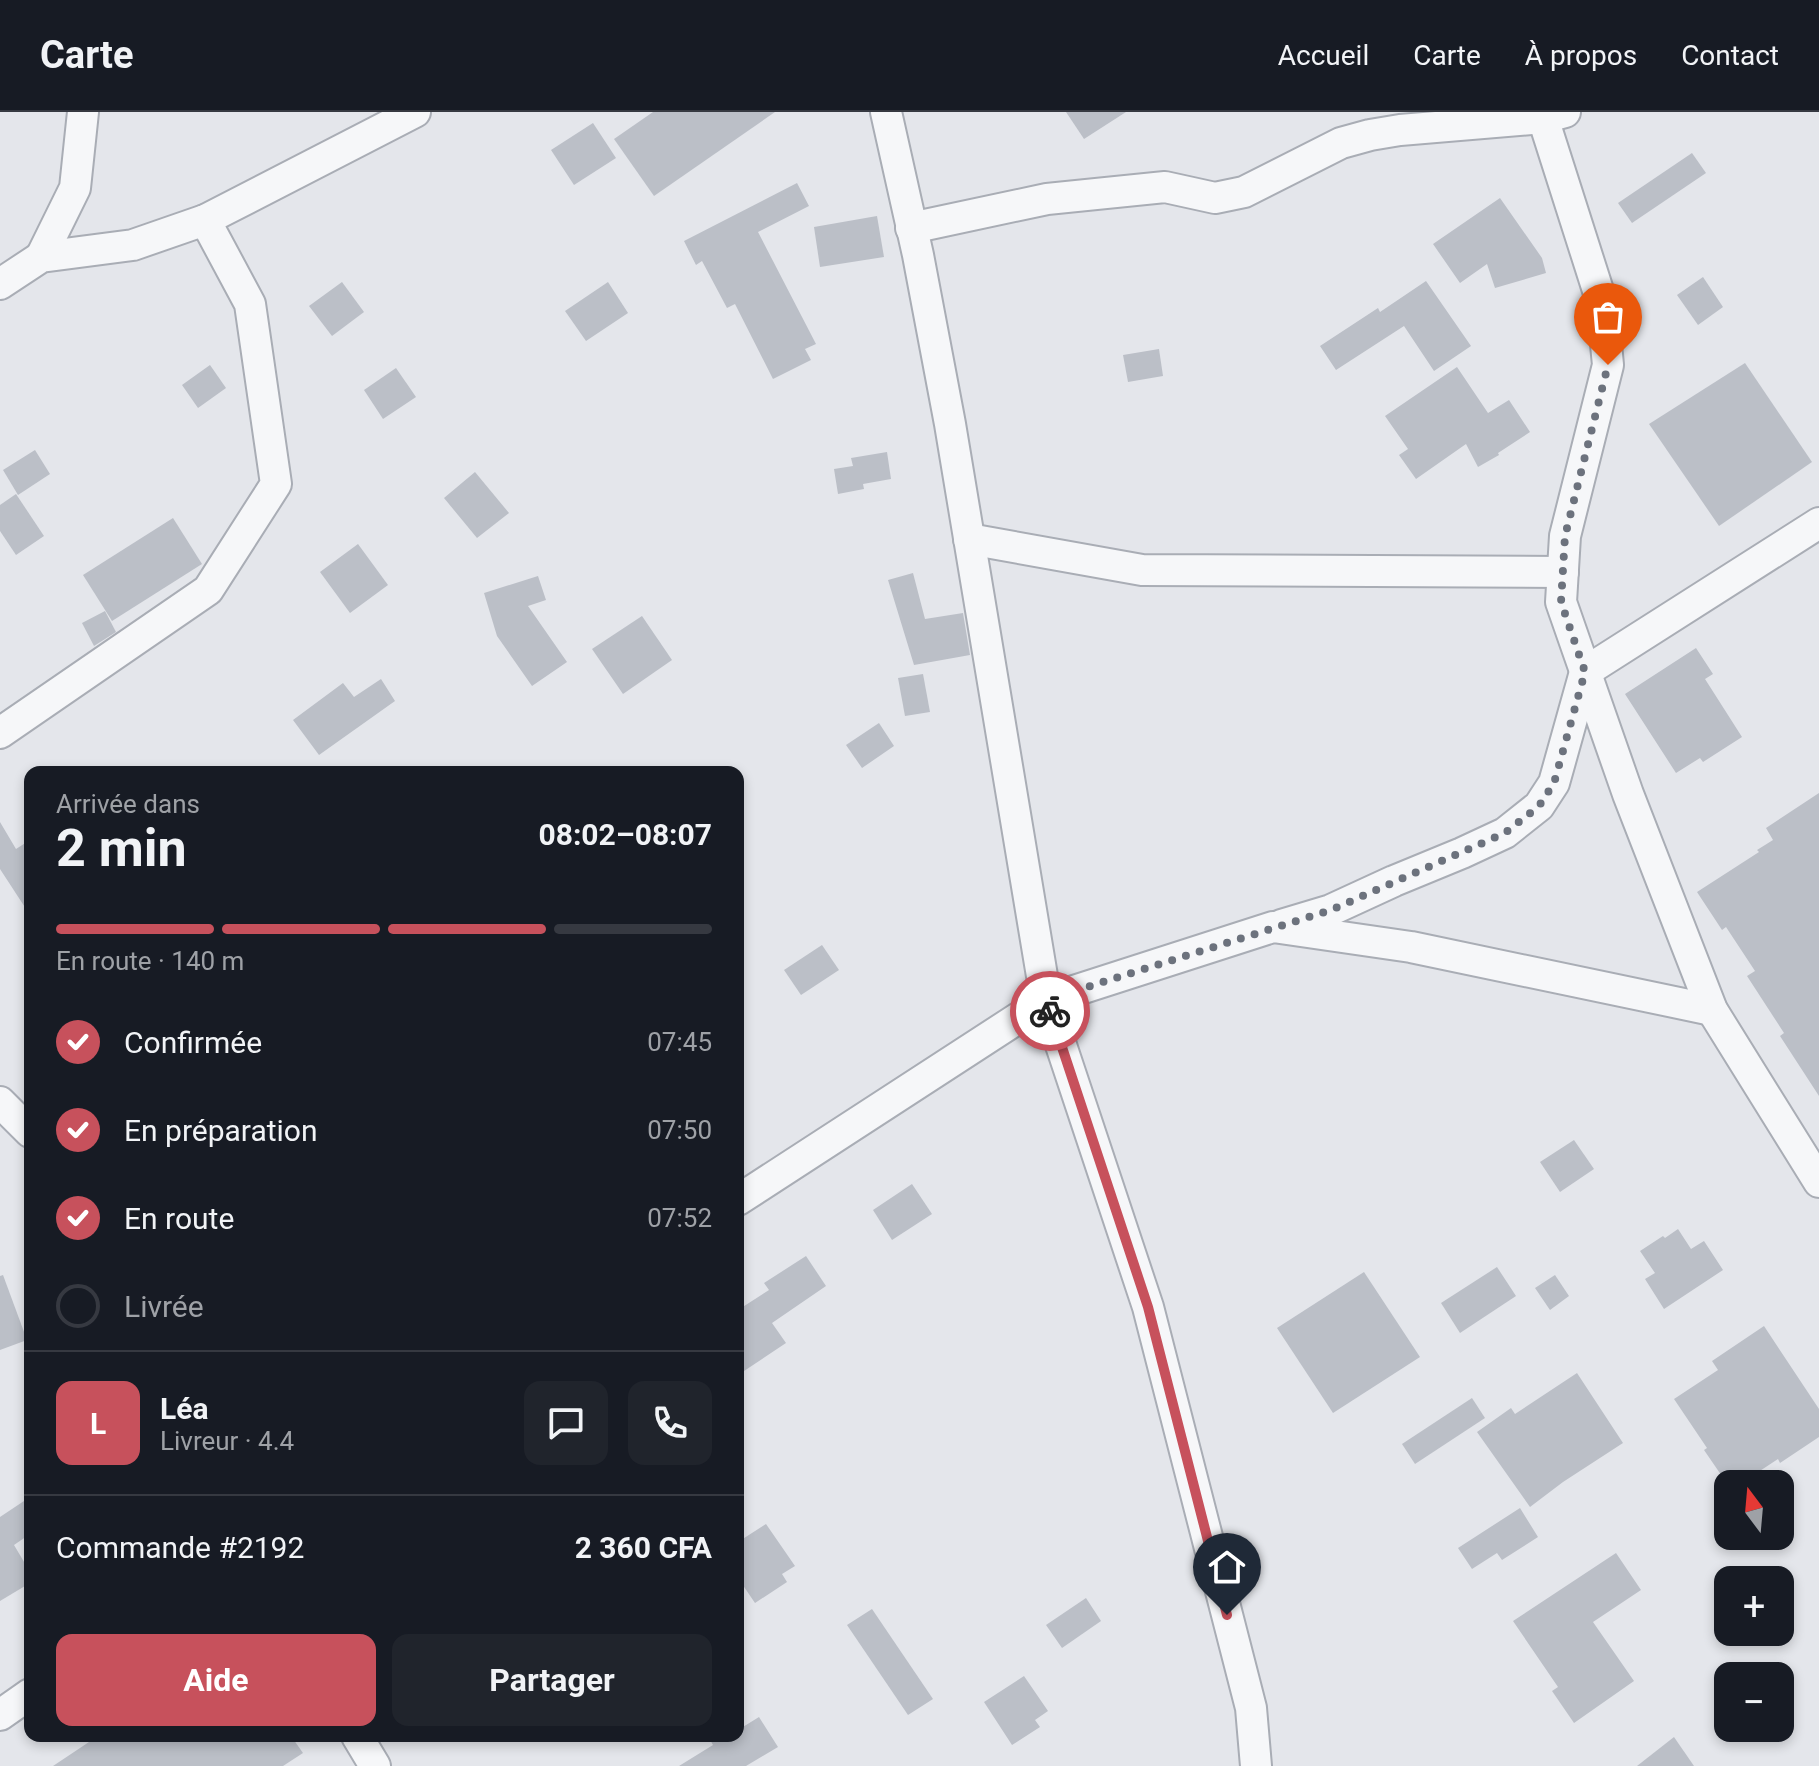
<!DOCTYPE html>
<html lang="fr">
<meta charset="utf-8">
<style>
:root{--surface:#171b24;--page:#20242c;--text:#f1f3f6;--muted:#9ea1a6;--line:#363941;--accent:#c7515c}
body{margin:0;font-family:Roboto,sans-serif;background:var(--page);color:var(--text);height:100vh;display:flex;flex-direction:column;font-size:30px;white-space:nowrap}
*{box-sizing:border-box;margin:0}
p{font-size:26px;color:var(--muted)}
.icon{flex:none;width:44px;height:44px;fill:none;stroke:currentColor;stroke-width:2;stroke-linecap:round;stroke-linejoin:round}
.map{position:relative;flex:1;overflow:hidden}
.side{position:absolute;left:24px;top:654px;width:720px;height:976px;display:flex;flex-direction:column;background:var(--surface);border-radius:16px;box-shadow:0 4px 12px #0003}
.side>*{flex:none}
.needle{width:52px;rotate:344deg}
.buttons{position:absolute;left:1714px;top:1358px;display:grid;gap:16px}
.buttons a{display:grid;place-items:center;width:80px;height:80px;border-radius:16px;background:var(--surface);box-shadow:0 4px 12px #0003;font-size:40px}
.pin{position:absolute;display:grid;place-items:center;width:68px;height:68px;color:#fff;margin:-82px -34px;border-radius:50% 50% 50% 0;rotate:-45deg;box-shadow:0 0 8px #0007}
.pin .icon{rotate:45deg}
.courier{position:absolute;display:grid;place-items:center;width:80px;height:80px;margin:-40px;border:6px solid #c7515c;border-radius:50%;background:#fff;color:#222;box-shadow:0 2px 10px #0007}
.headline em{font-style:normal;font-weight:700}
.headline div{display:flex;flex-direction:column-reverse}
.headline{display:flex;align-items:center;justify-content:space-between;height:136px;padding:0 32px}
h1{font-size:52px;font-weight:700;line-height:60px}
.bar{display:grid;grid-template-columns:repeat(4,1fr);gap:12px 8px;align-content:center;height:96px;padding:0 32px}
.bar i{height:10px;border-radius:6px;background:var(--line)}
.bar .current{background:var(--accent)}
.bar p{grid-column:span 4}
.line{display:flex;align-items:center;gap:20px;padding:0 32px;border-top:2px solid var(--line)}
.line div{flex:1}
.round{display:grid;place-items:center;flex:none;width:84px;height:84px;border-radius:16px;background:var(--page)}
ol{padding:0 32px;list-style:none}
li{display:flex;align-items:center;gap:24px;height:88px}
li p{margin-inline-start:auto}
li .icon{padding:8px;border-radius:50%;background:var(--accent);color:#fff;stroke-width:4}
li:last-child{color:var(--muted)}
li i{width:44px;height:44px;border:4px solid var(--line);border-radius:50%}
.cta{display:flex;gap:16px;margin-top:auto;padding:16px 32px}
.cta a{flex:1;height:92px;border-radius:16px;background:var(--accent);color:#fff;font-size:32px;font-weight:700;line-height:92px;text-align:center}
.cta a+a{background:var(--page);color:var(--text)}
header{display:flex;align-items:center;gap:48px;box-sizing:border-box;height:112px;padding:0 40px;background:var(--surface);border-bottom:2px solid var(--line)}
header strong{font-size:38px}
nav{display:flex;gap:44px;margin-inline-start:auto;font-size:28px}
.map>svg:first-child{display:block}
.building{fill:#bbbfc7}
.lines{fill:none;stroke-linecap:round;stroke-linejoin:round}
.minor-casing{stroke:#a9adb5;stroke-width:34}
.minor{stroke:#f6f7f9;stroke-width:30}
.done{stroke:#6c727d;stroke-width:8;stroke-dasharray:0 14.4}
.route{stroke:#c7515c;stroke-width:10}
</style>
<header>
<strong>Carte</strong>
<nav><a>Accueil</a><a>Carte</a><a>À propos</a><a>Contact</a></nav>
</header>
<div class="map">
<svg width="1819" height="1654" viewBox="0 0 1819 1654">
<rect width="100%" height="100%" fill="#e4e6eb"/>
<g class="building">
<polygon points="653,0 775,0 654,84 614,27"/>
<polygon points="1066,0 1126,0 1084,27"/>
<polygon points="593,11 616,46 574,73 551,38"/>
<polygon points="1692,41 1706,61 1632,111 1618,91"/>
<polygon points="797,71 809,94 758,120 816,232 805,237 811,248 773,267 735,192 727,196 702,149 696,153 684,129"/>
<polygon points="1500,86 1542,146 1546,161 1495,176 1487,152 1460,171 1433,132"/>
<polygon points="877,104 884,145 820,155 814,115"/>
<polygon points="1703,165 1723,195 1698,213 1677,183"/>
<polygon points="1426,169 1471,234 1434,259 1404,214 1336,258 1320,234 1378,196 1380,200"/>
<polygon points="342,170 364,200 332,224 309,194"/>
<polygon points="608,170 628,201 586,229 565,199"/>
<polygon points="1159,237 1163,264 1128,270 1123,243"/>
<polygon points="1745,251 1812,350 1719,414 1649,312"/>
<polygon points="210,253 226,276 198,296 182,273"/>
<polygon points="1457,255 1488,301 1509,288 1530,320 1498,341 1499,343 1478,355 1466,332 1416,367 1399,343 1408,337 1385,304"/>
<polygon points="396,256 416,285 383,307 364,278"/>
<polygon points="35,338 50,362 18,383 3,358"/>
<polygon points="887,340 891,367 863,372 864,377 838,382 834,357 853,354 851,346"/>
<polygon points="475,360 509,401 477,426 444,386"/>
<polygon points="16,382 44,424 16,443 0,419 0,393"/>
<polygon points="173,406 202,452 112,509 83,463"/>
<polygon points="358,432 388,473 350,501 320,460"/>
<polygon points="913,461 925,507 963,501 970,543 914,553 888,468"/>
<polygon points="538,464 546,488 528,494 567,550 532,574 497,524 484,481"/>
<polygon points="105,499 116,520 94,534 82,511"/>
<polygon points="642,504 672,548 623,582 592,537"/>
<polygon points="1696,536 1713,562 1705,567 1742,625 1703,650 1700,646 1676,661 1625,582"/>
<polygon points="923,562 930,600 905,604 898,566"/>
<polygon points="381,567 395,589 319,643 293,608 343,571 354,585"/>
<polygon points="879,611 894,634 862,656 846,633"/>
<polygon points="1819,681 1819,984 1780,924 1784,921 1747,864 1755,859 1726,815 1722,818 1697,780 1759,740 1757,738 1773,728 1766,716"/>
<polygon points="0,710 16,737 30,728 30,803 0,757"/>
<polygon points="822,833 839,858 801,883 784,858"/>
<polygon points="1574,1028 1594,1057 1560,1080 1540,1050"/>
<polygon points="912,1072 932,1102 892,1128 873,1098"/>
<polygon points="1678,1117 1691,1137 1704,1129 1723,1158 1664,1197 1645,1167 1655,1161 1640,1139 1663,1124 1665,1126"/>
<polygon points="806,1144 826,1174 772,1211 786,1231 738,1263 738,1198 769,1178 764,1171"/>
<polygon points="1497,1155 1516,1184 1460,1221 1441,1191"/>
<polygon points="1364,1160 1420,1245 1333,1301 1277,1216"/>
<polygon points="3,1163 27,1228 0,1238 0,1164"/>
<polygon points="1555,1163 1569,1184 1550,1198 1535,1176"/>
<polygon points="1764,1214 1819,1297 1819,1325 1780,1351 1778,1347 1740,1372 1728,1373 1704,1338 1707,1336 1674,1287 1718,1258 1712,1249"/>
<polygon points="1577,1261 1623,1331 1563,1370 1530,1395 1477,1320 1511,1296 1515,1302"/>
<polygon points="1472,1286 1485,1306 1415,1352 1402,1332"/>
<polygon points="30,1385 30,1422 14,1433 30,1460 30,1471 0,1489 0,1405"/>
<polygon points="1520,1396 1538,1425 1502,1448 1497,1441 1472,1457 1458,1436"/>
<polygon points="766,1412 795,1454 782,1462 787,1470 755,1491 738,1466 738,1430"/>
<polygon points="1616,1441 1641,1478 1593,1510 1634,1569 1574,1611 1552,1579 1558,1575 1513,1509"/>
<polygon points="1086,1486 1101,1509 1062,1536 1046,1513"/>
<polygon points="872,1497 933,1587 908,1603 847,1513"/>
<polygon points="1024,1564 1048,1599 1035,1608 1040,1615 1012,1633 984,1590"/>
<polygon points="759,1605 778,1635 746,1654 679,1654 713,1633 708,1624 738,1624 738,1618"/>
<polygon points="98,1624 291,1624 303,1641 283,1654 53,1654"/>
<polygon points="1674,1625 1694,1654 1637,1654"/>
</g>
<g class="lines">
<defs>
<g id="minor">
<polyline points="886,0 918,143 950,312 1046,888 1148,1195 1251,1596 1256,1654"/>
<polyline points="1543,6 1602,191 1608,253 1565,424 1561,490 1628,682 1712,898 1819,1070"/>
<polyline points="911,116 1047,87 1165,75 1215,86 1244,80 1341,31 1370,23 1400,18 1543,6 1565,0"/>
<polyline points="41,145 75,76 83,0"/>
<polyline points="0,172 41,145 133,133 205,108 415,0"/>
<polyline points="969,427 1142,458 1563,460"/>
<polyline points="0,621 208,478 276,372 250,192 205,108"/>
<polyline points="1281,813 1331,798 1394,769 1462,741 1505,721 1539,694 1554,671 1585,560 1819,411"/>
<polyline points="0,990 30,1020"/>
<polyline points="738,1088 1046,888 1273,815 1411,835 1712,898"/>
<polyline points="0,1603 30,1582"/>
<polyline points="357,1624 375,1654"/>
</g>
</defs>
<use href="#minor" class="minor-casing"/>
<use href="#minor" class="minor"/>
</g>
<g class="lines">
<polyline class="done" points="1050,899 1046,888 1331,798 1505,721 1539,694 1554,671 1585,560 1561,490 1565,424 1608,253"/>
<polyline class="route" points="1050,899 1148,1195 1227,1503"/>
</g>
</svg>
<div class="buttons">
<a><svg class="needle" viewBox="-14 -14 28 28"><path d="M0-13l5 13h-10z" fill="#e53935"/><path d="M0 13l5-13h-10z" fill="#9ea1a6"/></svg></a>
<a>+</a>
<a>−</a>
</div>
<div class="pin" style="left:1608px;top:253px;background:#ea580c"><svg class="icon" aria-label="bag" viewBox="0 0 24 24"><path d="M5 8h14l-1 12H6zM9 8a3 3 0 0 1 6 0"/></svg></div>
<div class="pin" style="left:1227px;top:1503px;background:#1f2937"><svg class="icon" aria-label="home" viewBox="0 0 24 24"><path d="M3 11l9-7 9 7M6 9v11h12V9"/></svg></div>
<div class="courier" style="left:1050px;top:899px"><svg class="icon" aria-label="bike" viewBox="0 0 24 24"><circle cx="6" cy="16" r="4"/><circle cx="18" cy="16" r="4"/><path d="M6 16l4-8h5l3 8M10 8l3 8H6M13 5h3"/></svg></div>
<section class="side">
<div class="headline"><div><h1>2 min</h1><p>Arrivée dans</p></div><em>08:02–08:07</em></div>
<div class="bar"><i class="current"></i><i class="current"></i><i class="current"></i><i></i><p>En route · 140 m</p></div>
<ol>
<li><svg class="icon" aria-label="check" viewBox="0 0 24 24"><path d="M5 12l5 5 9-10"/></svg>Confirmée<p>07:45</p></li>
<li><svg class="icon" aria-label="check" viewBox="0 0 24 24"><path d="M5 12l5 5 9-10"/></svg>En préparation<p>07:50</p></li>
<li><svg class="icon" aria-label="check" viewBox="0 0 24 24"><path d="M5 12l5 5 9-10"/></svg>En route<p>07:52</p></li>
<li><i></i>Livrée</li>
</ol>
<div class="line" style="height:144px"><b class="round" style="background:var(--accent);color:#fff">L</b><div><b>Léa</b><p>Livreur · 4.4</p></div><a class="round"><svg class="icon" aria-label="chat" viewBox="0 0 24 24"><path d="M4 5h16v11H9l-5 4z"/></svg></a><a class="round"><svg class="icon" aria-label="phone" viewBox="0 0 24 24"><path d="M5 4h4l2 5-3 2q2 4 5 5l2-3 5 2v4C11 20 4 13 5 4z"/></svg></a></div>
<div class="line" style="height:104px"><div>Commande #2192</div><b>2 360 CFA</b></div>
<div class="cta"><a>Aide</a><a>Partager</a></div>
</section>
</div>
